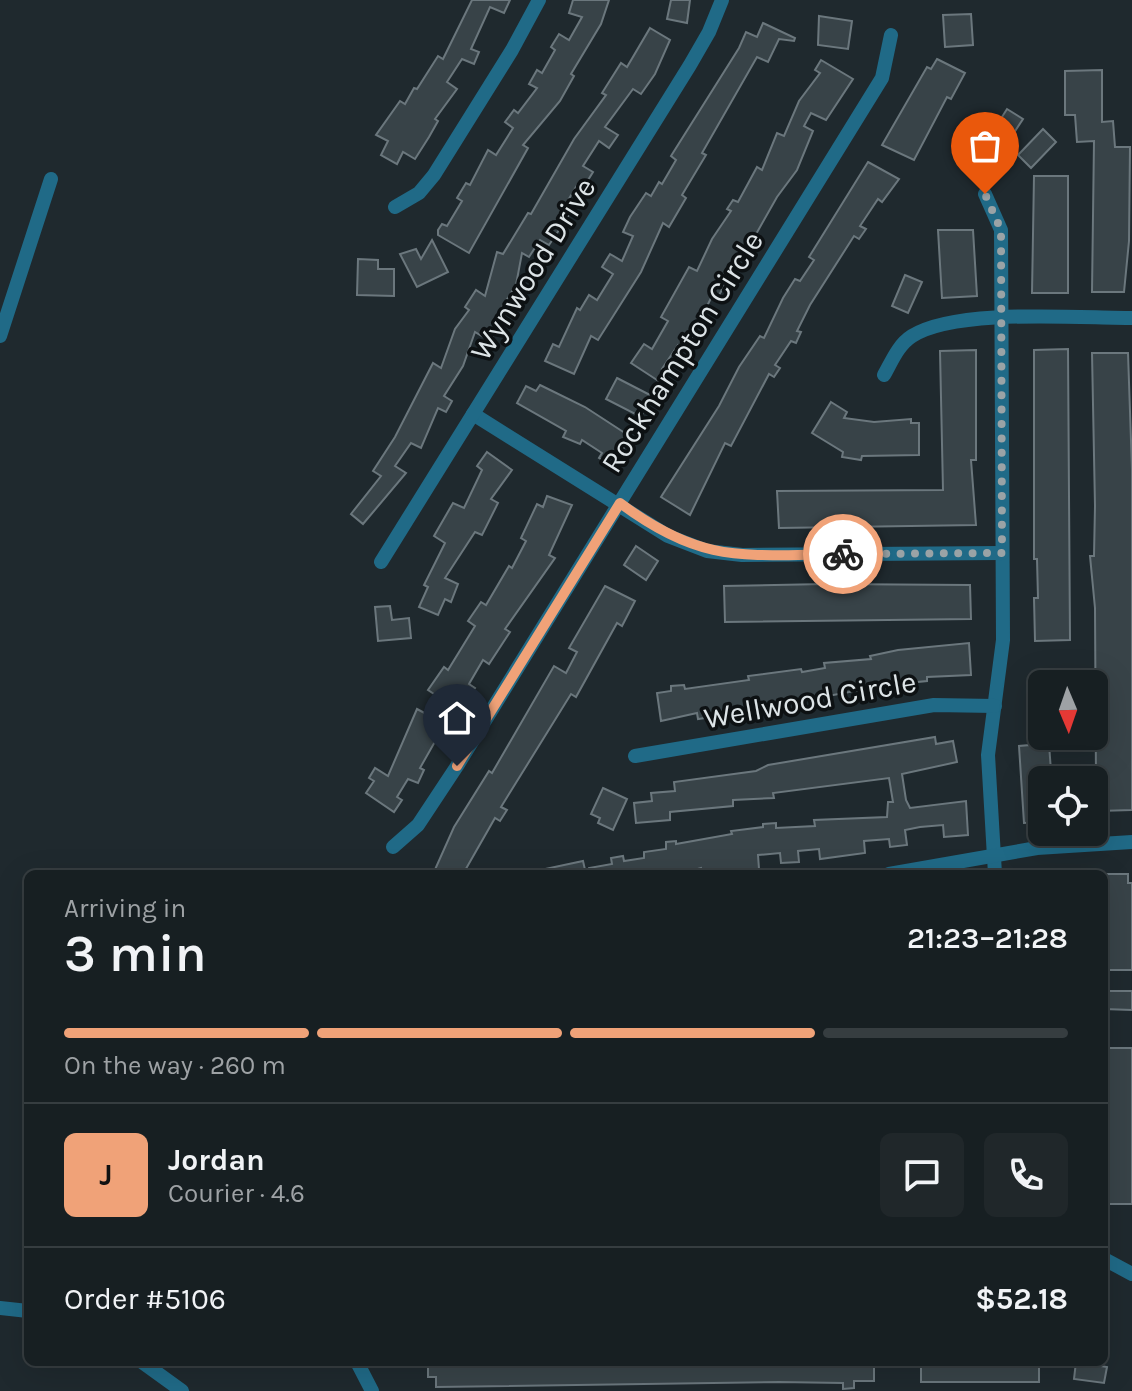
<!DOCTYPE html>
<meta charset="utf-8">
<style>
:root{--surface:#171f22;--page:#20272a;--text:#f1f3f6;--muted:#9ea2a5;--line:#363d40;--accent:#f0a278}
body{margin:0;font-family:Karla,sans-serif;background:var(--page);color:var(--text);height:100vh;display:flex;flex-direction:column;font-size:30px;white-space:nowrap}
*{box-sizing:border-box;margin:0}
p{font-size:26px;color:var(--muted)}
.icon{flex:none;width:44px;height:44px;fill:none;stroke:currentColor;stroke-width:2;stroke-linecap:round;stroke-linejoin:round}
.map{position:relative;flex:1;overflow:hidden}
.panel{position:absolute;left:24px;top:870px;width:1084px;height:496px;display:flex;flex-direction:column;background:var(--surface);border-radius:12px;box-shadow:0 8px 32px #0002,0 0 0 2px var(--line)}
.panel>*{flex:none}
.needle{width:52px;rotate:178deg}
.tools{position:absolute;left:1028px;top:670px;display:grid;gap:16px}
.tools a{display:grid;place-items:center;width:80px;height:80px;border-radius:12px;background:var(--surface);box-shadow:0 8px 32px #0002,0 0 0 2px var(--line);font-size:40px}
.pin{position:absolute;display:grid;place-items:center;width:68px;height:68px;color:#fff;margin:-82px -34px;border-radius:50% 50% 50% 0;rotate:-45deg;box-shadow:0 0 8px #0007}
.pin .icon{rotate:45deg}
.courier{position:absolute;display:grid;place-items:center;width:80px;height:80px;margin:-40px;border:6px solid #f0a278;border-radius:50%;background:#fff;color:#222;box-shadow:0 2px 10px #0007}
.summary em{font-style:normal;font-weight:600}
.summary div{display:flex;flex-direction:column-reverse}
.summary{display:flex;align-items:center;justify-content:space-between;height:136px;padding:0 40px}
h1{font-size:52px;font-weight:600;line-height:60px}
.bar{display:grid;grid-template-columns:repeat(4,1fr);gap:12px 8px;align-content:center;height:96px;padding:0 40px}
.bar i{height:10px;border-radius:6px;background:var(--line)}
.bar .selected{background:var(--accent)}
.bar p{grid-column:span 4}
.line{display:flex;align-items:center;gap:20px;padding:0 40px;border-top:2px solid var(--line)}
.line div{flex:1}
.round{display:grid;place-items:center;flex:none;width:84px;height:84px;border-radius:12px;background:var(--page)}
.map>svg:first-child{display:block}
.building{fill:#384348;stroke:#6b777d;stroke-width:2}
.lines{fill:none;stroke-linecap:round;stroke-linejoin:round}
.minor{stroke:#206a87;stroke-width:14}
.done{stroke:#9aa3a6;stroke-width:8;stroke-dasharray:0 14.4}
.route{stroke:#f0a278;stroke-width:10}
.labels{text-anchor:middle;stroke-width:7;stroke-linejoin:round;paint-order:stroke}
.street-label{font-size:30px;fill:#dde4e7;stroke:#0d1113}
</style>
<div class="map">
<svg width="1132" height="1391" viewBox="0 0 1132 1391">
<rect width="100%" height="100%" fill="#1f292e"/>
<g class="building">
<polygon points="472,0 510,0 504,13 490,7 471,49 479,52 474,64 462,59 447,82 457,89 435,119 438,121 429,137 415,159 403,152 397,164 381,155 388,141 376,135 400,101 405,104 414,88 417,89 438,56 443,59"/>
<polygon points="573,0 609,0 601,24 571,74 574,76 560,101 523,145 528,148 469,253 438,235 438,230 442,224 447,226 462,201 457,198 466,183 470,185 488,150 496,155 513,128 505,122 514,110 518,113 537,88 529,84 537,70 542,73 555,50 551,47 559,34 569,40 582,17 569,13"/>
<polygon points="671,0 690,0 687,23 667,19"/>
<polygon points="971,14 973,45 945,47 943,15"/>
<polygon points="819,16 852,21 848,49 818,45"/>
<polygon points="763,23 795,38 794,41 779,39 768,62 757,57 702,153 706,155 682,195 686,198 669,227 663,223 641,272 598,340 591,336 574,374 545,361 553,344 559,347 577,308 580,310 589,295 597,300 613,274 602,267 610,254 622,261 633,236 623,232 630,217 646,193 651,196 659,182 662,184 676,160 671,156 739,48 746,32 757,37"/>
<polygon points="650,28 670,40 655,74 641,94 633,89 605,127 618,135 609,148 599,141 583,166 593,172 585,185 579,182 564,207 571,212 549,245 540,240 529,257 522,253 516,285 492,323 498,327 490,341 475,332 463,366 444,396 452,401 446,412 438,408 421,448 411,443 395,466 406,473 363,524 351,514 381,476 373,471 395,437 433,363 441,368 455,329 469,310 465,307 476,290 485,296 497,252 503,254 528,213 531,214 574,139 606,95 602,93 621,63 627,67"/>
<polygon points="937,59 965,73 951,99 947,97 914,160 882,145 927,67 931,69"/>
<polygon points="821,60 853,79 826,120 811,113 804,126 813,131 797,170 777,197 751,243 748,241 717,299 712,296 686,349 678,345 662,369 667,372 660,382 631,363 644,344 652,349 668,321 661,317 689,267 697,271 712,239 731,211 727,209 733,200 738,202 757,167 762,170 777,133 784,136 799,101 820,73 815,70"/>
<polygon points="1102,70 1102,122 1113,121 1115,147 1130,147 1129,241 1124,292 1092,292 1094,141 1077,142 1075,115 1065,115 1065,71"/>
<polygon points="1007,109 1023,119 1004,148 988,139"/>
<polygon points="1043,129 1056,142 1031,168 1018,155"/>
<polygon points="868,162 899,179 882,202 878,199 860,226 866,229 859,239 854,236 810,305 797,331 801,332 796,343 791,341 775,365 780,368 774,377 769,374 731,446 725,443 690,515 661,497 719,406 739,367 760,336 764,338 783,298 795,279 800,281 814,260 809,257"/>
<polygon points="1034,176 1068,176 1068,293 1032,293"/>
<polygon points="938,230 973,230 977,296 942,298"/>
<polygon points="432,240 448,272 417,287 400,254 416,249 421,259"/>
<polygon points="358,259 378,260 378,269 394,269 394,296 357,295"/>
<polygon points="905,275 922,282 908,313 892,306"/>
<polygon points="1068,349 1070,640 1035,641 1034,598 1038,598 1037,559 1034,559 1034,350"/>
<polygon points="976,350 976,460 971,460 976,525 779,528 777,491 943,490 940,351"/>
<polygon points="1092,353 1128,353 1132,470 1132,810 1099,811 1099,782 1096,782 1095,608 1090,556 1094,556 1095,506"/>
<polygon points="617,378 652,396 641,417 606,399"/>
<polygon points="540,385 585,407 631,437 612,466 599,458 602,453 582,440 580,444 563,437 566,431 517,403 526,386 536,391"/>
<polygon points="831,402 847,412 844,418 874,422 911,419 911,423 919,423 919,455 862,456 861,460 842,457 843,452 812,433"/>
<polygon points="487,452 512,470 491,499 498,503 482,535 475,532 445,578 458,584 451,602 445,599 438,615 419,607 428,587 424,585 445,543 434,536 453,503 464,508 482,470 477,466"/>
<polygon points="547,496 572,505 549,555 555,558 505,629 510,632 489,664 483,660 469,684 475,688 460,711 428,690 444,667 448,670 475,626 468,621 481,602 486,605 509,566 512,568 526,541 521,538 537,504 543,507"/>
<polygon points="636,546 658,561 646,580 624,565"/>
<polygon points="825,584 970,585 971,619 725,622 724,586"/>
<polygon points="605,586 635,601 622,626 617,623 576,697 571,694 501,807 507,810 500,821 495,818 463,874 433,874 454,827 489,771 492,773 554,666 566,673 577,652 569,648"/>
<polygon points="390,606 392,620 409,618 411,638 378,641 375,607"/>
<polygon points="969,643 971,675 927,677 927,681 887,685 725,715 698,719 697,713 661,721 657,693 671,691 671,686 684,685 685,689 749,680 748,676 801,669 802,672 825,668 824,663 871,659 870,656 898,650"/>
<polygon points="1029,700 1042,700 1042,744 1049,744 1051,771 1042,771 1042,822 1024,823 1019,746 1030,745"/>
<polygon points="417,709 445,724 420,768 424,770 418,783 408,779 397,797 402,800 394,812 366,793 374,781 369,778 375,768 388,776"/>
<polygon points="935,737 936,744 953,741 957,762 902,774 906,800 910,808 966,801 968,835 944,837 943,825 920,827 905,830 907,845 890,847 889,839 864,841 865,853 820,859 819,849 798,851 799,862 781,863 780,853 758,855 759,869 724,874 702,874 701,868 680,874 589,874 589,868 612,864 611,858 623,856 624,861 644,858 644,852 666,849 666,842 676,841 676,844 732,834 731,831 763,827 763,824 776,823 776,828 815,826 814,820 887,817 888,802 893,802 889,778 773,793 774,798 733,800 733,806 670,812 670,820 636,823 634,803 652,801 651,793 675,791 674,782 756,771 768,765"/>
<polygon points="603,788 627,799 613,830 598,823 600,818 591,814"/>
<polygon points="583,861 586,874 545,874 545,869"/>
<polygon points="1104,874 1128,874 1128,883 1132,883 1132,970 1104,970"/>
<polygon points="1104,991 1132,991 1132,1010 1104,1009"/>
<polygon points="1104,1048 1132,1048 1132,1204 1106,1204"/>
<polygon points="428,1362 874,1364 874,1381 854,1381 854,1388 843,1389 843,1383 779,1382 436,1387 436,1377 428,1377"/>
<rect x="921" y="1362" width="118" height="20"/>
<polygon points="1076,1362 1107,1367 1104,1383 1074,1379"/>
</g>
<g class="lines">
<g class="minor">
<polyline points="985,194 1001,230 1003,640 988,755 995,874"/>
<polyline points="395,207 419,193 434,175 512,50 539,0"/>
<polyline points="0,336 51,179"/>
<path d="M884,375C892,361 898,345 912,336C956,308 1078,318 1132,318"/>
<polyline points="473,414 668,536 707,551 742,555 1002,553"/>
<polyline points="381,562 690,65 709,32 722,0"/>
<polyline points="635,756 934,705 995,706"/>
<polyline points="393,847 418,825 457,766 882,78 891,35"/>
<polyline points="889,874 1037,848 1132,842"/>
<polyline points="1104,1259 1132,1274"/>
<polyline points="0,1308 28,1311"/>
<polyline points="142,1362 182,1391"/>
<polyline points="357,1362 372,1391"/>
</g>
</g>
<g class="lines">
<polyline class="done" points="843,554 1002,553 1001,230 985,194"/>
<path class="route" d="M457,766L620,503C703,565 744,555 843,554"/>
</g>
<g class="labels">
<g class="street-label">
<text transform="translate(533 269) rotate(-58)" y="10">Wynwood Drive</text>
<text transform="translate(682 352) rotate(-58)" y="10">Rockhampton Circle</text>
<text transform="translate(810 700) rotate(-10)" y="10">Wellwood Circle</text>
</g>
</g>
</svg>
<div class="tools">
<a><svg class="needle" viewBox="-14 -14 28 28"><path d="M0-13l5 13h-10z" fill="#e53935"/><path d="M0 13l5-13h-10z" fill="#9ea2a5"/></svg></a>
<a><svg class="icon" aria-label="locate" viewBox="0 0 24 24"><circle cx="12" cy="12" r="6"/><path d="M12 2v4M12 18v4M2 12h4M18 12h4"/></svg></a>
</div>
<div class="pin" style="left:985px;top:194px;background:#ea580c"><svg class="icon" aria-label="bag" viewBox="0 0 24 24"><path d="M5 8h14l-1 12H6zM9 8a3 3 0 0 1 6 0"/></svg></div>
<div class="pin" style="left:457px;top:766px;background:#1f2937"><svg class="icon" aria-label="home" viewBox="0 0 24 24"><path d="M3 11l9-7 9 7M6 9v11h12V9"/></svg></div>
<div class="courier" style="left:843px;top:554px"><svg class="icon" aria-label="bike" viewBox="0 0 24 24"><circle cx="6" cy="16" r="4"/><circle cx="18" cy="16" r="4"/><path d="M6 16l4-8h5l3 8M10 8l3 8H6M13 5h3"/></svg></div>
<section class="panel">
<div class="summary"><div><h1>3 min</h1><p>Arriving in</p></div><em>21:23–21:28</em></div>
<div class="bar"><i class="selected"></i><i class="selected"></i><i class="selected"></i><i></i><p>On the way · 260 m</p></div>
<div class="line" style="height:144px"><b class="round" style="background:var(--accent);color:#111">J</b><div><b>Jordan</b><p>Courier · 4.6</p></div><a class="round"><svg class="icon" aria-label="chat" viewBox="0 0 24 24"><path d="M4 5h16v11H9l-5 4z"/></svg></a><a class="round"><svg class="icon" aria-label="phone" viewBox="0 0 24 24"><path d="M5 4h4l2 5-3 2q2 4 5 5l2-3 5 2v4C11 20 4 13 5 4z"/></svg></a></div>
<div class="line" style="height:104px"><div>Order #5106</div><b>$52.18</b></div>
</section>
</div>
